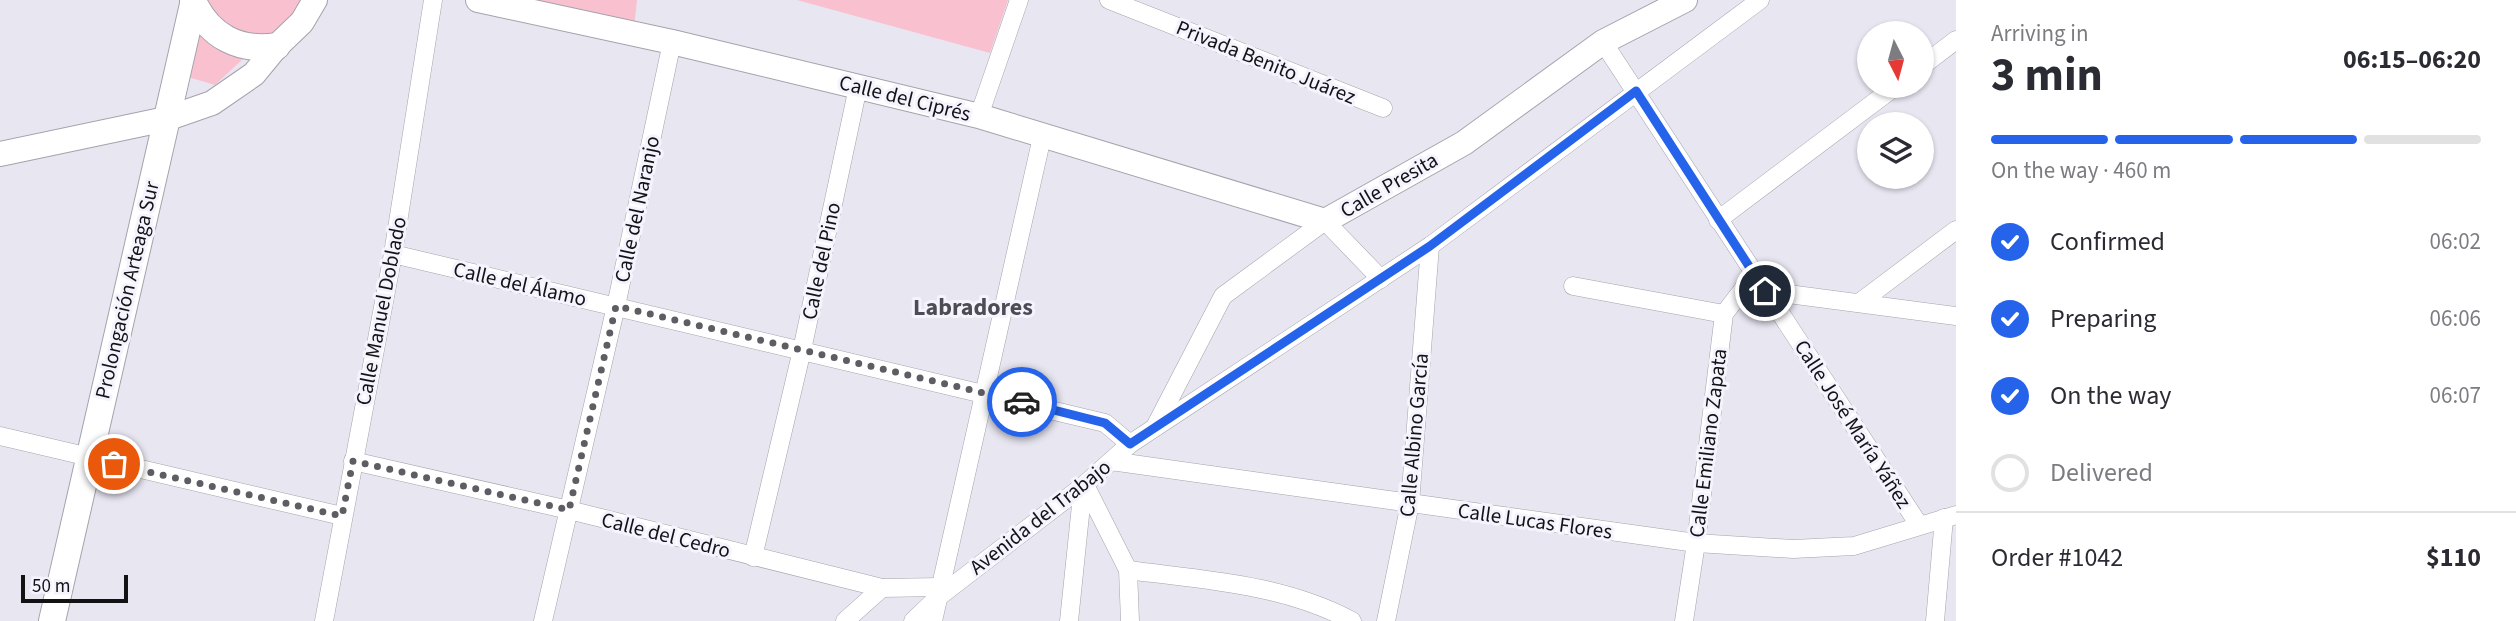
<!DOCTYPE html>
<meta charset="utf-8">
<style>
:root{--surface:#fff;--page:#f2f2f3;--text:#2b2b33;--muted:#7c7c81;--line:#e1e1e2;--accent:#2563eb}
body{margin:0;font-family:"Source Sans 3",sans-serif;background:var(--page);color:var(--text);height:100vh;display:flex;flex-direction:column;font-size:26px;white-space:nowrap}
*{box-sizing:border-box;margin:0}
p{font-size:23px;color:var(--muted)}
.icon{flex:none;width:38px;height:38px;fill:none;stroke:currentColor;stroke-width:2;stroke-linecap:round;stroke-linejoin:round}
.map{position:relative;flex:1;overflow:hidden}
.panel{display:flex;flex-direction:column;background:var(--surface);width:560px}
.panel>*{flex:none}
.needle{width:46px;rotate:174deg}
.fabs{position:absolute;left:1857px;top:21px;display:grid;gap:14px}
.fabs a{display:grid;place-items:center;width:77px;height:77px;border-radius:50%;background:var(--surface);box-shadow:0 2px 5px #0004;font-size:35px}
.scale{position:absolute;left:21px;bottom:18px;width:107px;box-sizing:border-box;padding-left:7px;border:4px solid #131316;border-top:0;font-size:19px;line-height:24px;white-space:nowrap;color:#131316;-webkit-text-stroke:5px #f5f4fe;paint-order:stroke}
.pin{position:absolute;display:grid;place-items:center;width:60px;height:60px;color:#fff;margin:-30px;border:4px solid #fff;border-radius:50%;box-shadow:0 2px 7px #0007}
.courier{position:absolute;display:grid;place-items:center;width:70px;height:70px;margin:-35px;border:5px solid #2563eb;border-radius:50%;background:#fff;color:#222;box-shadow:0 2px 9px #0007}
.summary em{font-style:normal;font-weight:700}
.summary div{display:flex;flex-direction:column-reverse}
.summary{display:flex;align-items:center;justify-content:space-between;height:119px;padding:0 35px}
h1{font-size:46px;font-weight:700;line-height:52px}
.bar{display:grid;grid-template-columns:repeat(4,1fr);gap:10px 7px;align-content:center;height:84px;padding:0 35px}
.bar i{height:9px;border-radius:5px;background:var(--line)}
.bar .selected{background:var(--accent)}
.bar p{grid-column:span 4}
.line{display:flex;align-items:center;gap:18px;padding:0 35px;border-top:2px solid var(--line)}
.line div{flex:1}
ol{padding:0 35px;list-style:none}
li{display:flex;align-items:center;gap:21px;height:77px}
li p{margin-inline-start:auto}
li .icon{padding:7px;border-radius:50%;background:var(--accent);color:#fff;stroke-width:4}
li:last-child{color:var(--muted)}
li i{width:38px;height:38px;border:4px solid var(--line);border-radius:50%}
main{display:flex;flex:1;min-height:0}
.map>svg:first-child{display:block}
.green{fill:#f9c0d0}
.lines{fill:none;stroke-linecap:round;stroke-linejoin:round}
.street-casing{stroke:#a4a3ad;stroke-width:19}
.secondary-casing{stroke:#a4a3ad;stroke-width:26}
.primary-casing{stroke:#a4a3ad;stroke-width:28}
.street{stroke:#fff;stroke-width:18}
.secondary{stroke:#fff;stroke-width:24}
.primary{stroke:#fff;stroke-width:26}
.done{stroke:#5e5d63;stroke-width:7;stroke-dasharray:0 12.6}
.route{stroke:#2563eb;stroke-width:9}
.labels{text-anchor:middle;stroke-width:6;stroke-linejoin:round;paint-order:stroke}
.street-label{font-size:21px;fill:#131316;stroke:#f5f4fe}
.quarter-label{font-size:24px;font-weight:bold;fill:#4d4c54;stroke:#f5f4fe}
</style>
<main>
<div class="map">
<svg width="1956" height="621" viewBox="0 0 1956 621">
<rect width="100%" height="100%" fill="#e8e6f1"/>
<g class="green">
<polygon points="205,0 307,0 285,28 261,38 224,29"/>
<polygon points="517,0 637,0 634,28"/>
<polygon points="797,0 1008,0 990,53"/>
<polygon points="199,29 246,56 215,85 188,77"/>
</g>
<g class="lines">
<defs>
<g id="street">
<polyline points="1109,0 1383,108"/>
<polyline points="1603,42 1919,525"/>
<polyline points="1922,66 1956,40"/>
<polyline points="979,116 1019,0"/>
<polyline points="1718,220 1896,86"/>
<polyline points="393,254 1105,423 1130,444"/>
<polyline points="1573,286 1724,314"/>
<polyline points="1765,291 1956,316"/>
<polyline points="1859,303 1956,230"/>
<polyline points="1155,427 1223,296 1325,221 1381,279"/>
<polyline points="0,436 342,516"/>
<polyline points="353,461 569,510 882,588 940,587"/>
<polyline points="1111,461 1696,543 1793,549 1854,546 1956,515"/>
<polyline points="1085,485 1128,570 1130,621"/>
<polyline points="753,557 802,350 858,87"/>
<path d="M1128,570C1204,580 1283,584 1352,621"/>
<polyline points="324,621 393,254 433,0"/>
<polyline points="543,621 616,306 672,42"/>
<polyline points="845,621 882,588"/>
<polyline points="913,621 937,598 1083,486 1130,444 1430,246 1760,0"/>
<polyline points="933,621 1042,137"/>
<polyline points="1069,621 1083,486"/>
<polyline points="1386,621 1410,503 1430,246"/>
<polyline points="1684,621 1696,543 1724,314 1754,275"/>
<polyline points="1935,621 1944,518"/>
</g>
<g id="secondary">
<polyline points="478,0 672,42 979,116 1325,221 1464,143 1603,42 1685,0"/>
<polyline points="0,154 166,119 212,103 254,74 277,46 302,22 315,0"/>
</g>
<g id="primary">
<path d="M193,1C209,36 239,52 277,46"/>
<polyline points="52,621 194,0"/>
</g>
</defs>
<use href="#street" class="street-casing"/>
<use href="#secondary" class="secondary-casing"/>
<use href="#primary" class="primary-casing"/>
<use href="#street" class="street"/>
<use href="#secondary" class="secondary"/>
<use href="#primary" class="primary"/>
</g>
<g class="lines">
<polyline class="done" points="114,464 342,516 353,461 569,510 616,306 1022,402"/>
<polyline class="route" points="1022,402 1105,423 1130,444 1430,246 1636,91 1765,291"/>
</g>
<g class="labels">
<g class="street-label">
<text transform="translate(1266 62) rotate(22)" y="7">Privada Benito Juárez</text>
<text transform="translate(905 98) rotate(14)" y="7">Calle del Ciprés</text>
<text transform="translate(1389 185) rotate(-30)" y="7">Calle Presita</text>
<text transform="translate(637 209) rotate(-78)" y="7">Calle del Naranjo</text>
<text transform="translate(821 261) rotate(-78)" y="7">Calle del Pino</text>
<text transform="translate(520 284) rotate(13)" y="7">Calle del Álamo</text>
<text transform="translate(127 290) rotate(-77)" y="7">Prolongación Arteaga Sur</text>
<text transform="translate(381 311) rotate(-79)" y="7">Calle Manuel Doblado</text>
<text transform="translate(1853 424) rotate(57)" y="7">Calle José María Yáñez</text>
<text transform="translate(1414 435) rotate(-85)" y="7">Calle Albino García</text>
<text transform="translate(1708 443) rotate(-83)" y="7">Calle Emiliano Zapata</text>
<text transform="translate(1040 517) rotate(-38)" y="7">Avenida del Trabajo</text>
<text transform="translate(1535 521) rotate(8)" y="7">Calle Lucas Flores</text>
<text transform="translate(666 535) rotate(14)" y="7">Calle del Cedro</text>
</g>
<g class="quarter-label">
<text x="973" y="315">Labradores</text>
</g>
</g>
</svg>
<div class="fabs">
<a><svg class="needle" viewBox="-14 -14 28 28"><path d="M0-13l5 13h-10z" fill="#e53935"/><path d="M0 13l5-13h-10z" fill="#7c7c81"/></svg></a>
<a><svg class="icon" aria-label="layers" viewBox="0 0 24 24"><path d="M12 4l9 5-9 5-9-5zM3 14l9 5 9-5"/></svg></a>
</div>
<div class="scale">50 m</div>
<div class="pin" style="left:114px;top:464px;background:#ea580c"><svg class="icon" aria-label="bag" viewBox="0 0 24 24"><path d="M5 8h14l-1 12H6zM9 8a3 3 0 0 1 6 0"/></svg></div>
<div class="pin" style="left:1765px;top:291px;background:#1f2937"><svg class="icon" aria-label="home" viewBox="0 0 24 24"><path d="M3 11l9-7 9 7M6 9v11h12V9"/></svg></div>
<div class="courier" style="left:1022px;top:402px"><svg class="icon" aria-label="car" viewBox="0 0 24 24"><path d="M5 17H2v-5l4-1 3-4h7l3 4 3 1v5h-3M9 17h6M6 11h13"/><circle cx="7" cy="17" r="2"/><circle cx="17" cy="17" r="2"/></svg></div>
</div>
<section class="panel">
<div class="summary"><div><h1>3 min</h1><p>Arriving in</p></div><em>06:15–06:20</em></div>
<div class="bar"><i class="selected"></i><i class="selected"></i><i class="selected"></i><i></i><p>On the way · 460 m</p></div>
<ol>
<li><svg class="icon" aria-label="check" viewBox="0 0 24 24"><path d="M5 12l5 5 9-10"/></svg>Confirmed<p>06:02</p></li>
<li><svg class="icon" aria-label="check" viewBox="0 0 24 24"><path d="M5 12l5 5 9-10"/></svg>Preparing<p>06:06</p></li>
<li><svg class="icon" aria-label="check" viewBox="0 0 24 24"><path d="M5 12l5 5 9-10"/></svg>On the way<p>06:07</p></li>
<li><i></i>Delivered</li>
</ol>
<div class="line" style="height:91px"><div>Order #1042</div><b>$110</b></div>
</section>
</main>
